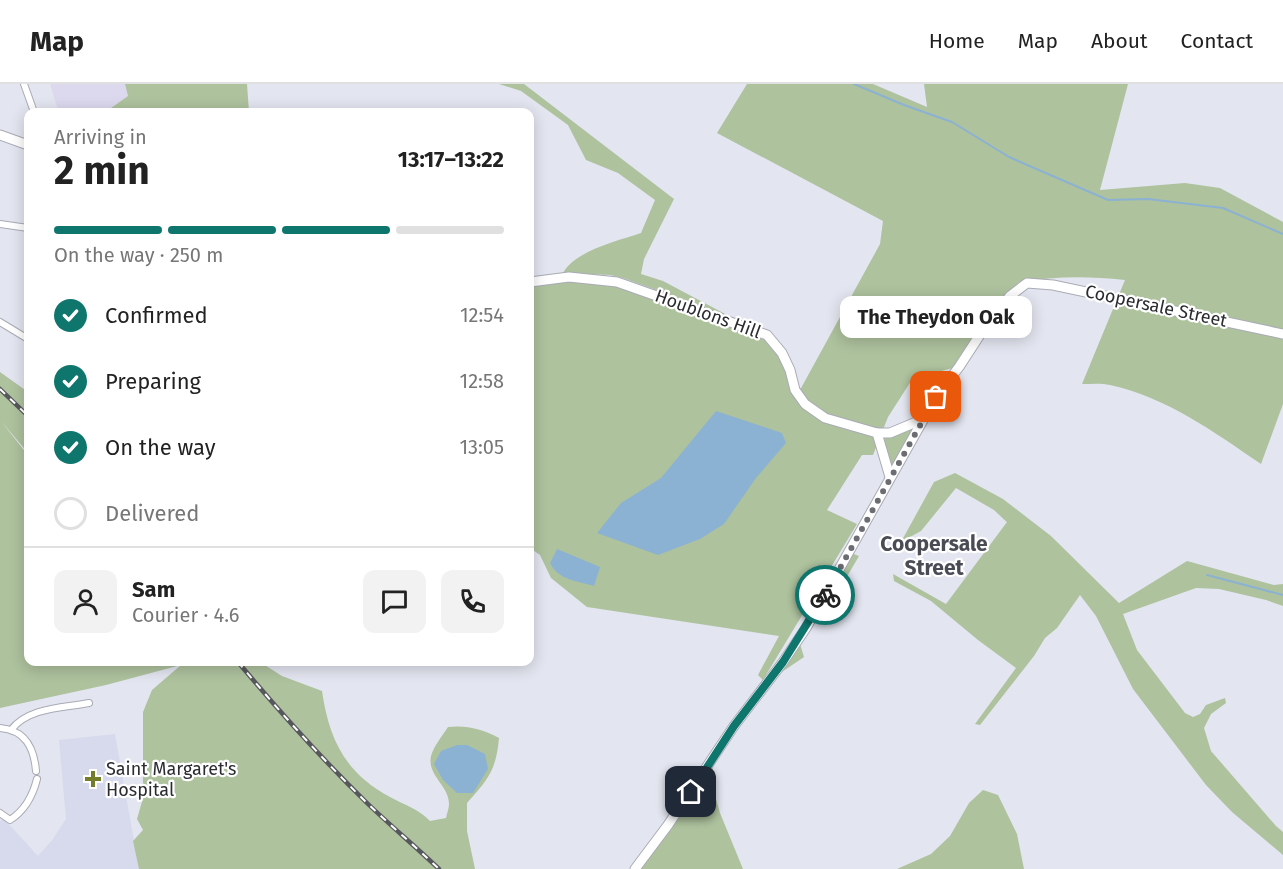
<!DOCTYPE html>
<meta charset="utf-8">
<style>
:root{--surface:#fff;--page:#f2f2f2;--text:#222;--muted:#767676;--line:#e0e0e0;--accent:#0f766e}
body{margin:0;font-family:"Fira Sans",sans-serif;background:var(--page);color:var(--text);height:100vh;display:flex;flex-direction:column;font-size:22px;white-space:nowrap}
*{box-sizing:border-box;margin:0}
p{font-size:20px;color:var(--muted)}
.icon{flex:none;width:33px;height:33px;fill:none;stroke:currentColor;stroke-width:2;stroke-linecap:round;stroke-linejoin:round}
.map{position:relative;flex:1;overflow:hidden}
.sheet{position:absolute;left:24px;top:24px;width:510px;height:558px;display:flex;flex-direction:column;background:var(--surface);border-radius:12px;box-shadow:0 3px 15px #0003}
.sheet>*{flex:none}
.pin{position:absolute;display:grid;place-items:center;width:51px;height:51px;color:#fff;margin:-26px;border-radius:12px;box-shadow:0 3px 9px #0006}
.courier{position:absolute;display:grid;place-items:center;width:60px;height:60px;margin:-30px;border:4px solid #0f766e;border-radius:50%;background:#fff;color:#222;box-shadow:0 2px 8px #0007}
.bubble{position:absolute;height:42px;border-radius:12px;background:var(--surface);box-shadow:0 3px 15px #0003;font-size:20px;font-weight:700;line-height:42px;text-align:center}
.summary em{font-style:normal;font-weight:700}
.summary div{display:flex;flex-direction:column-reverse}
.summary{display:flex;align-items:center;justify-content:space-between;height:102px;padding:0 30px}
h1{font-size:39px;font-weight:700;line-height:45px}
.bar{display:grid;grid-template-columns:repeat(4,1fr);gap:9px 6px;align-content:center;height:72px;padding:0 30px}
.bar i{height:8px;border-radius:4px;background:var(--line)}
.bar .current{background:var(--accent)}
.bar p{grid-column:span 4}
.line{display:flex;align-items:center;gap:15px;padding:0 30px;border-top:2px solid var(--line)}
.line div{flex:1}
.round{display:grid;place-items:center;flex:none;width:63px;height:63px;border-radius:12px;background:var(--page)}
ol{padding:0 30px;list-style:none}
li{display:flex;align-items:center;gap:18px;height:66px}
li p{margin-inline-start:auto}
li .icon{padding:6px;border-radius:50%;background:var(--accent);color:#fff;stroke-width:4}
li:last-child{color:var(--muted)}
li i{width:33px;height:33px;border:3px solid var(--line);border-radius:50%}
header{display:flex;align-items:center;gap:36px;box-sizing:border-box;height:84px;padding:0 30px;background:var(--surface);border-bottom:2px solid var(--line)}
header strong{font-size:28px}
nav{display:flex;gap:33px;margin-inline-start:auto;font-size:21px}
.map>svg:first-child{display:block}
.built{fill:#d6daec}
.education{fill:#dcd9ef}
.green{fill:#aec29e}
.water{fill:#8bb2d2}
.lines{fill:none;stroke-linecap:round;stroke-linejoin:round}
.stream{stroke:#8bb2d2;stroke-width:2}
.street-casing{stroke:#a9abb5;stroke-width:8}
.secondary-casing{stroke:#a9abb5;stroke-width:11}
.street{stroke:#fff;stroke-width:6}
.secondary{stroke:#fff;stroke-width:9}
.rail-casing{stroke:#57585d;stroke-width:4.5}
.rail{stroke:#fff;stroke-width:2;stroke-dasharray:7;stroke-linecap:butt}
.done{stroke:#6b6d73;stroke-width:6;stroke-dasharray:0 10.8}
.route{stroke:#0f766e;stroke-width:8}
.poi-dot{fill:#747e2a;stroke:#fff;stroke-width:2}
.labels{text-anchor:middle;stroke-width:4.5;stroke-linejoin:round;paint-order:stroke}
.street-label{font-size:18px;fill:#2b2c30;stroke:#fff}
.poi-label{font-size:18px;fill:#2b2c30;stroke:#fff;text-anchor:start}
.quarter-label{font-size:21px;font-weight:bold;fill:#4a4c55;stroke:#fff}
</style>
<header>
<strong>Map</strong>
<nav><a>Home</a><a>Map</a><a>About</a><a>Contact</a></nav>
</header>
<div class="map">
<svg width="1283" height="785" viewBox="0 0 1283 785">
<rect width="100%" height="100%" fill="#e3e5f0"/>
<polygon class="built" points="115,650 139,785 0,785 0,737 4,735 38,772 53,755 66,735 59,656"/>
<polygon class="education" points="50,0 125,0 128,12 111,24 58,26"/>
<g class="green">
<polygon points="125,0 247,0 249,28 103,28 101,25 111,24 128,12"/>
<path d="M499,0H524L674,115L644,175L641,190L663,197L729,232L623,194L610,191L563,189C575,167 617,157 641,149L655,116L618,89L586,76L568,41L521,7Z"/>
<path d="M747,0H873L927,23L924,0H1128L1100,106L1185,99L1220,104L1283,138V320L1261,380C1214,348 1166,313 1110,301C1102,299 1091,300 1082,300L1125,196C1088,192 1056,192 1019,198L957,283L913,294L888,333L873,371H862L827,426L857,440L763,596L758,591L779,552L587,523L551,494L540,471L530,464V201L564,194L603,196L764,253L774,262L800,306L880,160L883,137L717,49Z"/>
<path d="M0,288L28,308V369L1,337L23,365L28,370V578H260L282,592L322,607C329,655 345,689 390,713C406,722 417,724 430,737L446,734C447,729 449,724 449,720C449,701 427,692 431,672C434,662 442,652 448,643C467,641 482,645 499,654C496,687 488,695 467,719V747L475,785H139L133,757L143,746L137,735L143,714V628L152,606L181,581L106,601L0,624Z"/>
<polygon points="915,343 890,386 884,354"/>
<polygon points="955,389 1003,415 1051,452 1119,519 1187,477 1274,501 1283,500 1283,522 1266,516 1219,505 1196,504 1123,530 1137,566 1185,629 1193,633 1200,630 1206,621 1225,614 1226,619 1211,630 1204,644 1211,667 1276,742 1283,748 1283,771 1232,728 1206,701 1133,605 1096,532 1080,511 1057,544 1045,554 1034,572 980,641 975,640 1016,584 978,556 931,517 894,497 893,490 946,520 1007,438 1011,442 994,426 956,404 921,447 901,458 934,398"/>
<polygon points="851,469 859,472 845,496 815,539 825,515"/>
<polygon points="800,560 804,573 776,592"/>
<polygon points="713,678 712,701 720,729 743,785 640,785"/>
<polygon points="983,706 998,711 1017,750 1024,785 897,785 931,770 950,752 969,719"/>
</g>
<g class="water">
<polygon points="716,327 782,349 786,359 756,394 724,440 700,455 658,471 597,449 621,419 661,394"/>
<path d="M557,465L600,483L594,502C577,497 558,496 550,479Z"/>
<polygon points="457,661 467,661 485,670 488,685 473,709 457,709 443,696 434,680 441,667"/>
</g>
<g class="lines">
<g class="stream">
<polyline points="854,0 904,21 952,38 1009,73 1108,116 1148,115 1223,124 1283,150"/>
<polyline points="1207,491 1283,511"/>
</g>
<defs>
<g id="street">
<polyline points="24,0 34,28"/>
<polyline points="0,140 28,144"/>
<polyline points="0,238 28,255"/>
<path d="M0,644C25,646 34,663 36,687"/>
<path d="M11,646C28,623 64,624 89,619"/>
<path d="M0,729L10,736C24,727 33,711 37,695"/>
</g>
<g id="secondary">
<polyline points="0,51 28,61"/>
<polyline points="530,198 569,193 617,198 767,251 782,269 790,286 795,306 805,320 825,334 877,349 890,349 921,336"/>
<polyline points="877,349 890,393"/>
<polyline points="635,785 668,741 734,642 783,578 806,544 936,313 959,283 985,243 1010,212 1027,199 1053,201 1283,250"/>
</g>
</defs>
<use href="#street" class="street-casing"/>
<use href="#secondary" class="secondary-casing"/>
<use href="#street" class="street"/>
<use href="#secondary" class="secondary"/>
<defs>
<g id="rail">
<polyline points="0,305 28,332"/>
<path d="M238,578C279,627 322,675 368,720C391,742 416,763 439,785"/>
</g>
</defs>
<use href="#rail" class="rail-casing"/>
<use href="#rail" class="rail"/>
</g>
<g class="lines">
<polyline class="done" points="825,511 936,313"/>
<polyline class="route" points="691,708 734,642 783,578 825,511"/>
</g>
<path class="poi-dot" d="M90 686h6v6h6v6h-6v6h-6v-6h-6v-6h6z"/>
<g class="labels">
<g class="street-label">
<text transform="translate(1156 222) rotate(12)" y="6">Coopersale Street</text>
<text transform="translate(708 230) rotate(20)" y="6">Houblons Hill</text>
</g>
<g class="poi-label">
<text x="106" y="691">Saint Margaret's<tspan x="106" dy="21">Hospital</tspan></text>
</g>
<g class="quarter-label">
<text x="934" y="467">Coopersale<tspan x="934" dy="24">Street</tspan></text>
</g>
</g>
</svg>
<div class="pin" style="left:936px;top:313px;background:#ea580c"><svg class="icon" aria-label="bag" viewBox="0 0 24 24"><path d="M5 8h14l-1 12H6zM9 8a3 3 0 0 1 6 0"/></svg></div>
<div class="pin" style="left:691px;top:708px;background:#1f2937"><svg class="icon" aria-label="home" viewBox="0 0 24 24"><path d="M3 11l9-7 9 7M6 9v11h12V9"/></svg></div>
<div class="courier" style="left:825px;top:511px"><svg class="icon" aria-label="bike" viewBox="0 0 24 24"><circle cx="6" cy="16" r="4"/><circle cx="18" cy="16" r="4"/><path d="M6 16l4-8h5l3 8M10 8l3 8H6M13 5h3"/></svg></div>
<div class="bubble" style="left:840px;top:212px;width:192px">The Theydon Oak</div>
<section class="sheet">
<div class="summary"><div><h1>2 min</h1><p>Arriving in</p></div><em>13:17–13:22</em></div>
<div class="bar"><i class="current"></i><i class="current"></i><i class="current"></i><i></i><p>On the way · 250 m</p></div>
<ol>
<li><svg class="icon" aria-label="check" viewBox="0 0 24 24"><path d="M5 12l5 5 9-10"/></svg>Confirmed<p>12:54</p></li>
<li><svg class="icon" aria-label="check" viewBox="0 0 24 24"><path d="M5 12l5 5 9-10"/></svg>Preparing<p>12:58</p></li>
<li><svg class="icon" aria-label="check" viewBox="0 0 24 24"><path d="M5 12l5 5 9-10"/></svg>On the way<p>13:05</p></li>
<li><i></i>Delivered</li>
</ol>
<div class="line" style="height:108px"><a class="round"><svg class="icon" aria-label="person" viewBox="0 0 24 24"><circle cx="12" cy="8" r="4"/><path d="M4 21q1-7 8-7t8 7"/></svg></a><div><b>Sam</b><p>Courier · 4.6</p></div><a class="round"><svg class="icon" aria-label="chat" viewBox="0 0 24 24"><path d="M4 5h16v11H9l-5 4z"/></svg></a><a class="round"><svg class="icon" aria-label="phone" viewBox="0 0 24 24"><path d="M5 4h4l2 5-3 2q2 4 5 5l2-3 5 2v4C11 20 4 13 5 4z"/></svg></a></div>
</section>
</div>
